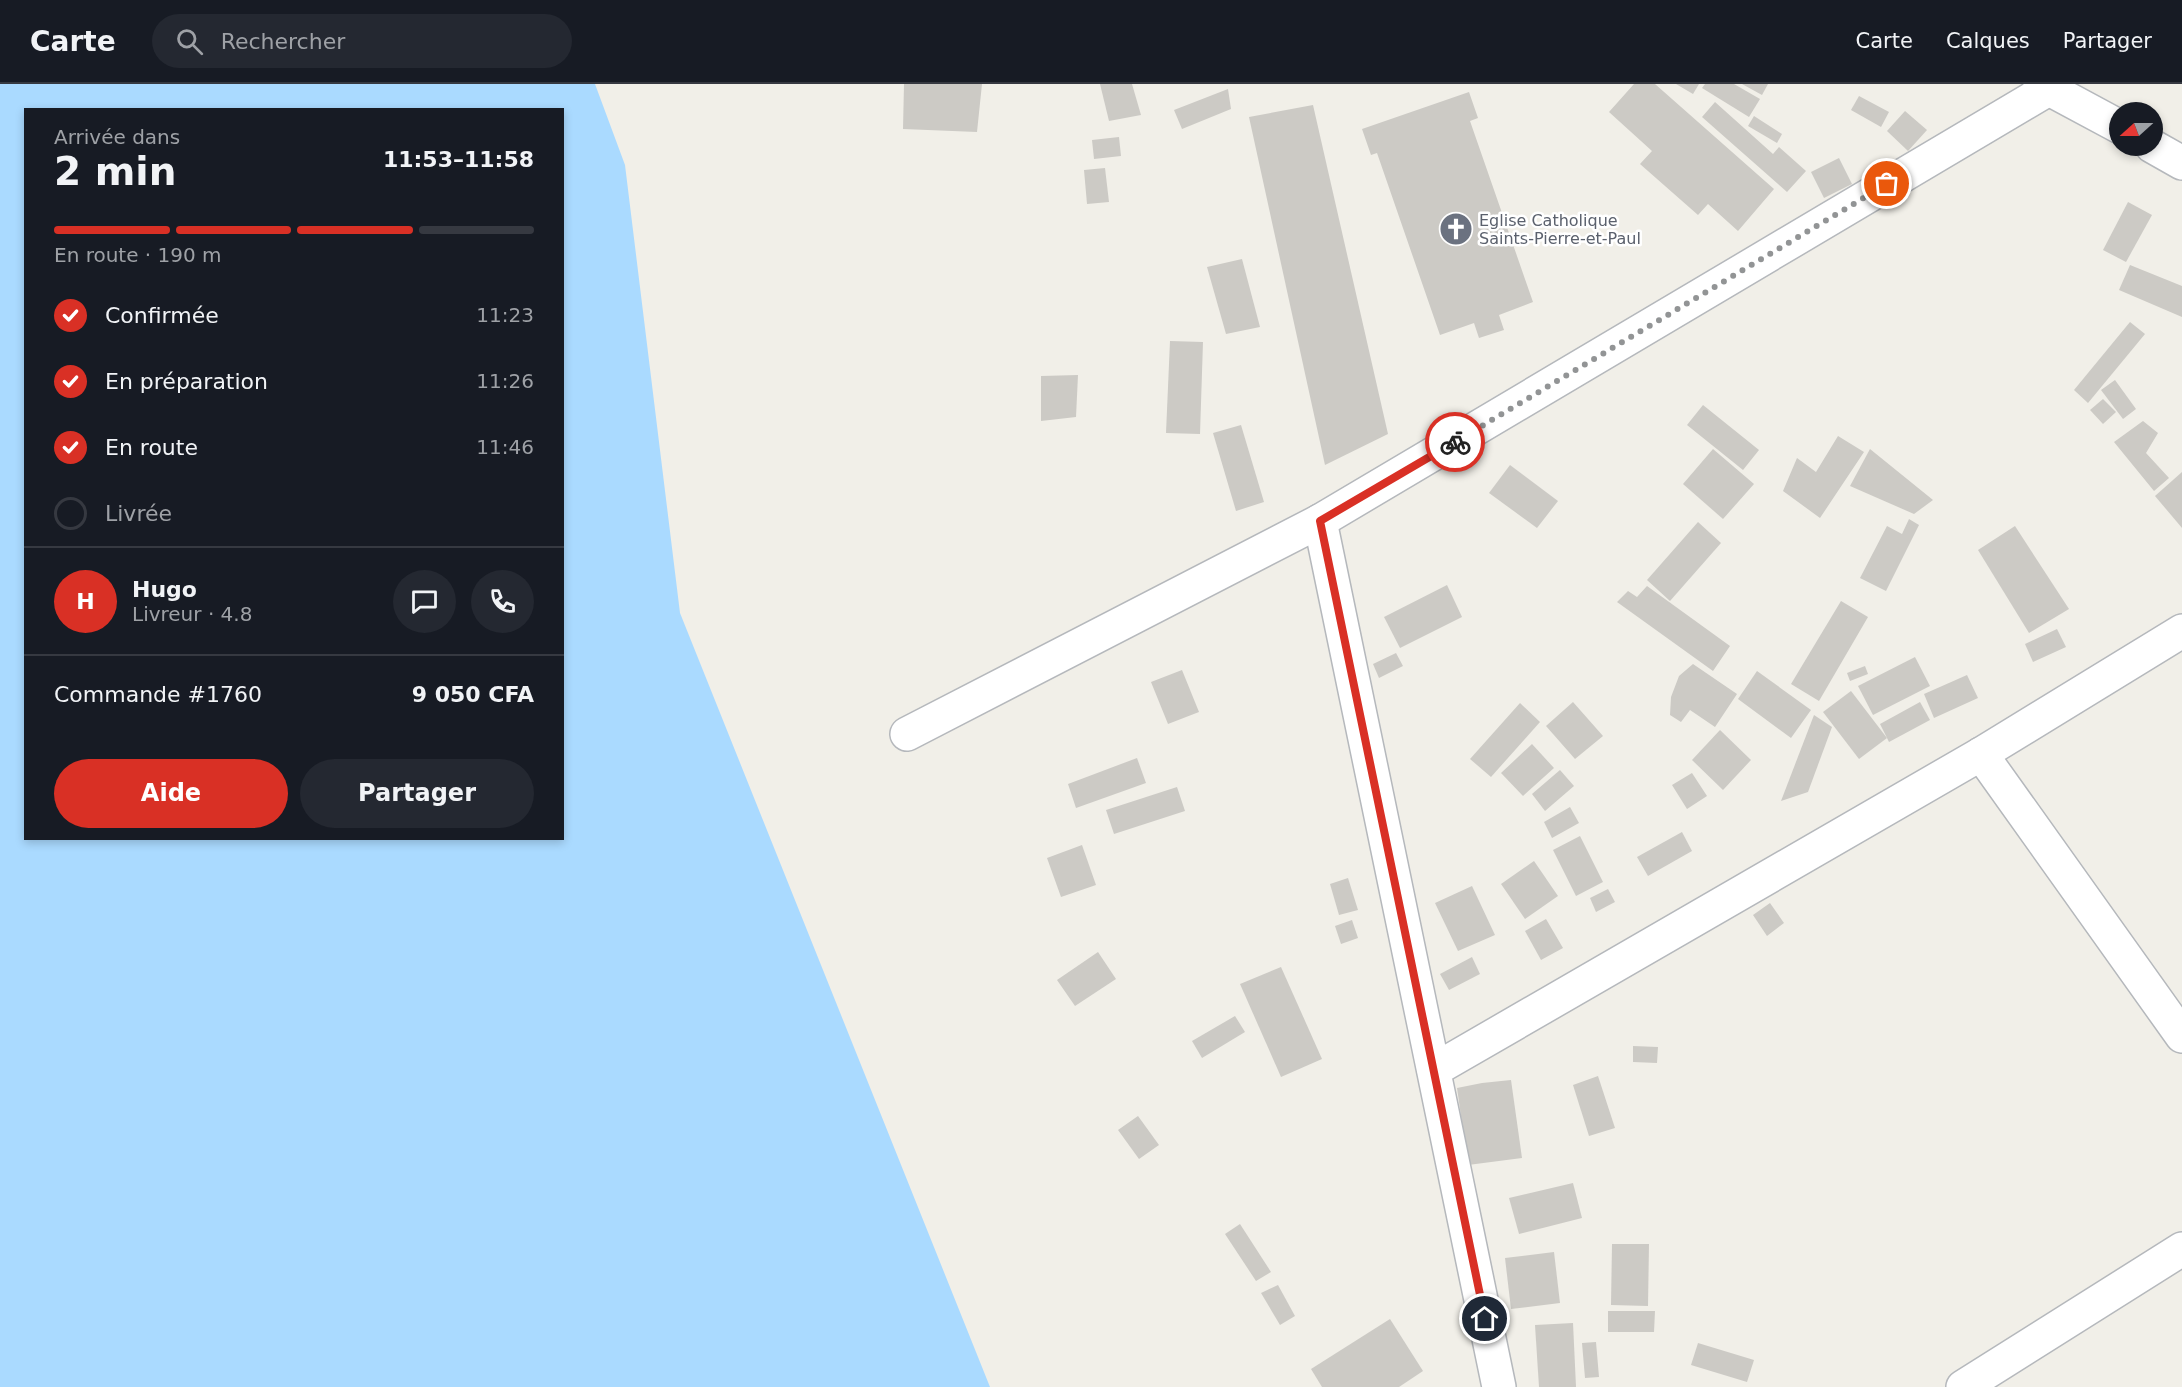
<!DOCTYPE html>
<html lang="fr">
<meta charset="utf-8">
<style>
:root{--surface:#171b24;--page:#242831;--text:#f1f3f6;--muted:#9ea1a6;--line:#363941;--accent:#d93025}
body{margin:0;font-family:"DejaVu Sans",sans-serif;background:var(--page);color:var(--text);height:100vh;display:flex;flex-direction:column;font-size:22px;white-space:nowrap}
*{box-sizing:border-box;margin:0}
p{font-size:20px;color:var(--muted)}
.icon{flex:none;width:33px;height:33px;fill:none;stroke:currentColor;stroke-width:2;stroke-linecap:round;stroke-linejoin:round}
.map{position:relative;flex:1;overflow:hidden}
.sheet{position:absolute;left:24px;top:24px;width:540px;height:732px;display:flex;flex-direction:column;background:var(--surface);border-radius:0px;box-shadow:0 3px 9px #0003}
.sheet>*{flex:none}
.needle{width:39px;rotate:249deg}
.fabs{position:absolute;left:2109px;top:18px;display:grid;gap:12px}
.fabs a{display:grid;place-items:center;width:54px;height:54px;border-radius:50%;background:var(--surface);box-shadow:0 3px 9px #0003;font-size:30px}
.pin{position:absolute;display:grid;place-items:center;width:51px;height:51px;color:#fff;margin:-26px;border:3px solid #fff;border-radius:50%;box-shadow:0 2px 6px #0007}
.courier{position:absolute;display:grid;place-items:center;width:60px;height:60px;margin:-30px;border:4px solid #d93025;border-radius:50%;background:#fff;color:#222;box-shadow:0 2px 8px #0007}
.overview em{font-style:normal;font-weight:700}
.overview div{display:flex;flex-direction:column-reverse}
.overview{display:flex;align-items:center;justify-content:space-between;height:102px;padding:0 30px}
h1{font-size:39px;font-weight:700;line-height:45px}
.bar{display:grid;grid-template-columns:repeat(4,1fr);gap:9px 6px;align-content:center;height:72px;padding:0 30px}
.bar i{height:8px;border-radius:4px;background:var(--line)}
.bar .current{background:var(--accent)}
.bar p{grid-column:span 4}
.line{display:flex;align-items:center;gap:15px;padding:0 30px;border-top:2px solid var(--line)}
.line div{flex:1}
.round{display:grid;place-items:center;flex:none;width:63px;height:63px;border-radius:32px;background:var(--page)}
ol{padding:0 30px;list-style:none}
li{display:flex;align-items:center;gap:18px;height:66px}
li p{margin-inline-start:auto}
li .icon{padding:6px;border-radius:50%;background:var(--accent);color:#fff;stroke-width:4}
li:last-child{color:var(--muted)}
li i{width:33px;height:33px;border:3px solid var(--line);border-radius:50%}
.cta{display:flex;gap:12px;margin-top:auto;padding:12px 30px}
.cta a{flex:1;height:69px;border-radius:36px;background:var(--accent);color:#fff;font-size:24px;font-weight:700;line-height:69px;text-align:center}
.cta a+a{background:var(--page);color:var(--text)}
header{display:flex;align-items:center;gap:36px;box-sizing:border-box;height:84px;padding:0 30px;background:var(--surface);border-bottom:2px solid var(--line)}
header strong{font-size:28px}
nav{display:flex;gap:33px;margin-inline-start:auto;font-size:21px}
.search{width:420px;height:54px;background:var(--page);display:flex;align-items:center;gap:15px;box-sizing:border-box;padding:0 21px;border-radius:33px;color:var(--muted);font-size:22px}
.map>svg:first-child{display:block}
.water{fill:#aadaff;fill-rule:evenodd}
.building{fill:#cccac5}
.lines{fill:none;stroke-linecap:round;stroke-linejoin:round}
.street-casing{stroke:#b5b8bc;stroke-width:36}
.street{stroke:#fff;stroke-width:33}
.done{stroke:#929495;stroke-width:6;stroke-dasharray:0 10.8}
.route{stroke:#d93025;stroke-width:8}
.labels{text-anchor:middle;stroke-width:5;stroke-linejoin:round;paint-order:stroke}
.worship-label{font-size:16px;fill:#5b616d;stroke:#fff;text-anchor:start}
</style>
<header>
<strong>Carte</strong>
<div class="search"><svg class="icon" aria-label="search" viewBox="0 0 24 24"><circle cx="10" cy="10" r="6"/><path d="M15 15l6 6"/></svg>Rechercher</div>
<nav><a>Carte</a><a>Calques</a><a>Partager</a></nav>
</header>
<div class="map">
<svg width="2182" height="1303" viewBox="0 0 2182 1303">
<rect width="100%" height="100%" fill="#f1efe8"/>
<path class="water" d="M0,0H595L625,81L680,529L990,1303H0ZM26,26H562V754H26Z"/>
<g class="building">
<polygon points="904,0 982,0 977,48 903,45"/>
<polygon points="1100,0 1132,0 1141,31 1109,37"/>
<polygon points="1634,0 1655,0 1774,105 1738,147 1708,120 1698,131 1640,80 1652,67 1609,28"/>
<polygon points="1676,0 1699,0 1693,10"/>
<polygon points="1705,0 1734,0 1760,15 1749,33 1702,4"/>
<polygon points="1742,0 1768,0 1762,11"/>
<polygon points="1228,5 1231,25 1182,45 1174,26"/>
<polygon points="1469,8 1478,34 1470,37 1533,218 1499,231 1504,246 1479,254 1474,239 1440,251 1377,69 1371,71 1362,45"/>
<polygon points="1859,12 1889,28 1881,43 1851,26"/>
<polygon points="1715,18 1773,70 1779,63 1806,87 1787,108 1702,33"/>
<polygon points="1313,21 1388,350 1325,381 1249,33"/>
<polygon points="1905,27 1927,46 1908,67 1887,47"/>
<polygon points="1754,32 1782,50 1777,59 1748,42"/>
<polygon points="1119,53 1121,72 1094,75 1092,56"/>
<polygon points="1839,74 1852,100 1824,114 1811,88"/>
<polygon points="1105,84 1109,118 1087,120 1084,86"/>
<polygon points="2128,118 2152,131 2126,178 2103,166"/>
<polygon points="1242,175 1260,243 1226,250 1207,183"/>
<polygon points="2130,181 2182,202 2182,233 2119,206"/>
<polygon points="2130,238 2145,250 2088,319 2074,306"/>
<polygon points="1170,257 1203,258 1200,350 1166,349"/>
<polygon points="1078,291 1076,333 1041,337 1041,292"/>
<polygon points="2115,296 2136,325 2123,335 2101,306"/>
<polygon points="2103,315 2116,328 2103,340 2090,326"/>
<polygon points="1703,321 1759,366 1743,386 1687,341"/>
<polygon points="2143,337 2158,349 2146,369 2169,394 2154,407 2114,358"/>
<polygon points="1241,341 1264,418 1236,427 1213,349"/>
<polygon points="1838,352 1864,368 1820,434 1783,407 1797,374 1816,388"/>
<polygon points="1713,365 1754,400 1723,435 1683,400"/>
<polygon points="1870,365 1933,416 1914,430 1850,402"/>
<polygon points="1510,381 1558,417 1537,444 1489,409"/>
<polygon points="2182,388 2182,444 2155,412"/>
<polygon points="1909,435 1919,441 1886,507 1860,494 1887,442 1902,450"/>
<polygon points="1698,438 1721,459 1670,517 1647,496"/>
<polygon points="2015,442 2069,525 2029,549 1978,466"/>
<polygon points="1447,501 1462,533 1400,564 1384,533"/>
<polygon points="1647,502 1730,562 1713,587 1617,518 1628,507 1637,513"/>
<polygon points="1841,517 1868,533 1819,617 1791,600"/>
<polygon points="2057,545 2066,563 2033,578 2025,560"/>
<polygon points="1396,569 1403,582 1379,594 1373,580"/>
<polygon points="1915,573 1930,602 1873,631 1858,602"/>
<polygon points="1693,580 1737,610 1715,643 1690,626 1681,638 1670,631 1671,613 1679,592"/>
<polygon points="1865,582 1868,590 1850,597 1847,589"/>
<polygon points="1182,586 1199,628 1168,640 1151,598"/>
<polygon points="1757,587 1811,626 1791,654 1738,615"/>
<polygon points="1967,591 1978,614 1934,634 1924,610"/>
<polygon points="1851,607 1887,654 1859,675 1823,628"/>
<polygon points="1573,618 1603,652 1575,675 1546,642"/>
<polygon points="1920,618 1930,636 1889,658 1880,640"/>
<polygon points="1520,619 1540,638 1491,693 1470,675"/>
<polygon points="1814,631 1832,643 1808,708 1781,717"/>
<polygon points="1720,646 1751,676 1723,706 1692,676"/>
<polygon points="1532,660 1554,684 1523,712 1501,689"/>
<polygon points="1137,674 1146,699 1076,724 1068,700"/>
<polygon points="1560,686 1574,702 1545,727 1532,710"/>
<polygon points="1692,689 1707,712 1687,725 1672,701"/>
<polygon points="1177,703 1185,727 1114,750 1106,726"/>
<polygon points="1570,723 1579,739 1552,754 1544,738"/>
<polygon points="1682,748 1692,767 1648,792 1637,773"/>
<polygon points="1580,752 1603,798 1576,812 1553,766"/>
<polygon points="1082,761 1096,801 1061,813 1047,774"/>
<polygon points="1534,777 1558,812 1525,835 1501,800"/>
<polygon points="1348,794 1358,826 1339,831 1330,800"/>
<polygon points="1472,802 1495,851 1458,867 1435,819"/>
<polygon points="1608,805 1615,818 1596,828 1590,814"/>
<polygon points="1770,819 1784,839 1767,852 1753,831"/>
<polygon points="1546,835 1563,864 1541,876 1525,847"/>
<polygon points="1352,836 1358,854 1341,860 1335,842"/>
<polygon points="1098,868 1116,895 1075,922 1057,896"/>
<polygon points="1472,873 1480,890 1449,906 1440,890"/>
<polygon points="1281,883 1322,975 1281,993 1240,900"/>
<polygon points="1235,932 1245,948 1202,974 1192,957"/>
<polygon points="1633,962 1658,963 1657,979 1633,978"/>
<polygon points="1598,992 1615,1044 1589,1052 1573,1001"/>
<polygon points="1511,996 1522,1074 1468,1081 1457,1004 1482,999"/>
<polygon points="1138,1032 1159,1061 1139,1075 1118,1046"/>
<polygon points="1573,1099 1582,1134 1519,1150 1509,1114"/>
<polygon points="1240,1140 1271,1188 1256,1197 1225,1150"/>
<polygon points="1612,1160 1649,1160 1648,1222 1611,1221"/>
<polygon points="1554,1168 1560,1219 1511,1225 1505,1174"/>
<polygon points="1278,1201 1295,1232 1280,1241 1261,1209"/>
<polygon points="1608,1227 1655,1227 1654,1248 1608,1248"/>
<polygon points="1390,1235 1423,1287 1399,1303 1322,1303 1311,1285"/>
<polygon points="1573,1239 1576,1303 1539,1303 1535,1241"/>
<polygon points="1596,1258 1599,1293 1585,1294 1582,1259"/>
<polygon points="1698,1259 1754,1276 1747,1298 1691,1281"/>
</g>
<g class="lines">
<defs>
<g id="street">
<polyline points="2040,0 2120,43"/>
<polyline points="2152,62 2182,79"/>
<polyline points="1320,437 1499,1303"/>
<polyline points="907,650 1320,437 2057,0"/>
<polyline points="1981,670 2182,952"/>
<polyline points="1434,986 1981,670 2182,547"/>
<polyline points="1963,1303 2182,1165"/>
</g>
</defs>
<use href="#street" class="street-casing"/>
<use href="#street" class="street"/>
</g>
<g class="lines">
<polyline class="done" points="1455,358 1887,100"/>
<polyline class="route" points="1455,358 1320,437 1485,1235"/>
</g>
<defs>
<symbol id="church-disc" viewBox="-11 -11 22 22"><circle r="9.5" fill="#6b7280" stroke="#fff"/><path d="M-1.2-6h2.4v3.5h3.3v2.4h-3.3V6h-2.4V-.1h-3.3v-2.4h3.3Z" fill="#fff"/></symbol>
</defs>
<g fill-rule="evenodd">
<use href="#church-disc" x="1437" y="126" width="38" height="38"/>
</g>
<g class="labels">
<g class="worship-label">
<text x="1479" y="142">Eglise Catholique<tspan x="1479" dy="18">Saints-Pierre-et-Paul</tspan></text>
</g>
</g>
</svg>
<div class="fabs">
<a><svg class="needle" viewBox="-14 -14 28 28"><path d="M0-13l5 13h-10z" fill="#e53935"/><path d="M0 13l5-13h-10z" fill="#9ea1a6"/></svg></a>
</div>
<div class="pin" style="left:1887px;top:100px;background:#ea580c"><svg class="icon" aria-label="bag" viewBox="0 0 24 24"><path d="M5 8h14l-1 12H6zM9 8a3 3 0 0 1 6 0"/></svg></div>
<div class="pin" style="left:1485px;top:1235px;background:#1f2937"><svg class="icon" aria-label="home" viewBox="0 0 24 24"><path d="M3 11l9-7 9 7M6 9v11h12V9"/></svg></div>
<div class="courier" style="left:1455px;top:358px"><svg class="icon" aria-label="bike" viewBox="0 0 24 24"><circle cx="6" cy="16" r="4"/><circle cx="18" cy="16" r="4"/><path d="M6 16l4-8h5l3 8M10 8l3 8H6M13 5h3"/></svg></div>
<section class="sheet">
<div class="overview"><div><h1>2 min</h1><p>Arrivée dans</p></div><em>11:53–11:58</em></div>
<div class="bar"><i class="current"></i><i class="current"></i><i class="current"></i><i></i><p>En route · 190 m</p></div>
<ol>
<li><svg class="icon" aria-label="check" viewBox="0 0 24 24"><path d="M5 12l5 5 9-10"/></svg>Confirmée<p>11:23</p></li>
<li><svg class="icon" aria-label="check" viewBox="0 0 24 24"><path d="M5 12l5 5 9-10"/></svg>En préparation<p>11:26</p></li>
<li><svg class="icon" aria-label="check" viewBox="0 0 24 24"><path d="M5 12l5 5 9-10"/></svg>En route<p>11:46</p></li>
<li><i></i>Livrée</li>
</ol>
<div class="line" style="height:108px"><b class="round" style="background:var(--accent);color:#fff">H</b><div><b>Hugo</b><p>Livreur · 4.8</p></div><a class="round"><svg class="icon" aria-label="chat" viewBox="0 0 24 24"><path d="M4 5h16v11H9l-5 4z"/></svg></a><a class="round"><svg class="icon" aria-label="phone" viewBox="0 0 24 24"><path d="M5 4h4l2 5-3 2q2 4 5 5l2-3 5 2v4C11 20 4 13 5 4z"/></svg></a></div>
<div class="line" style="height:78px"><div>Commande #1760</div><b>9 050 CFA</b></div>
<div class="cta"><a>Aide</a><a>Partager</a></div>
</section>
</div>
